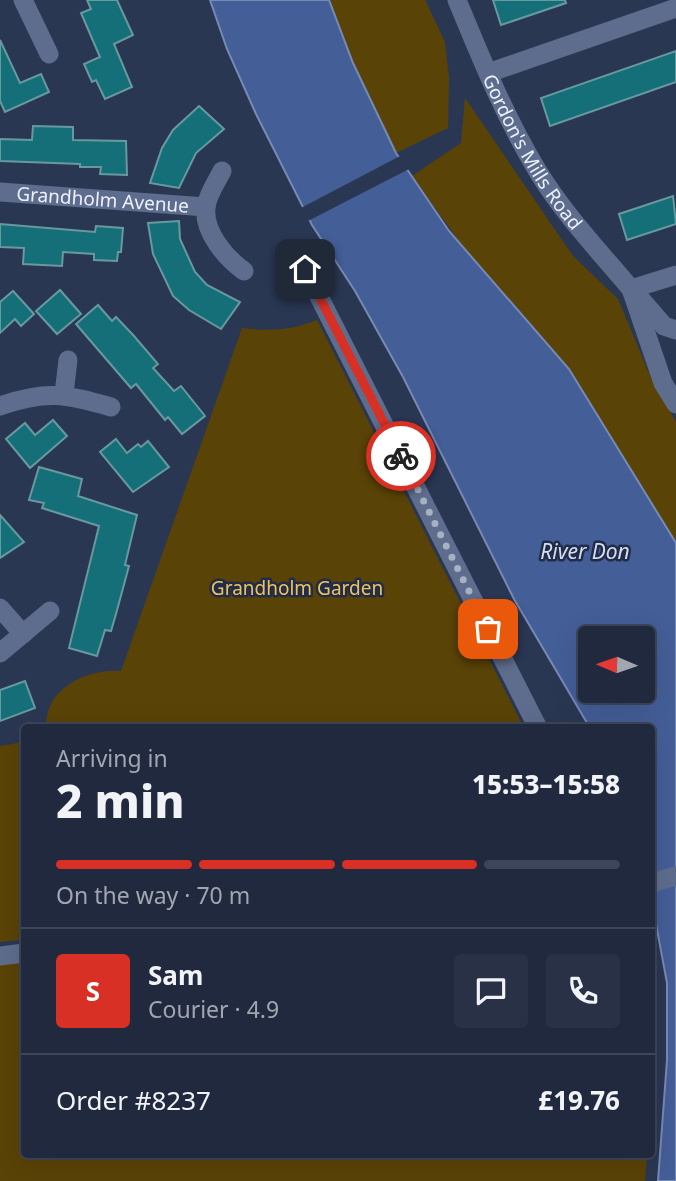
<!DOCTYPE html>
<meta charset="utf-8">
<style>
:root{--surface:#20293e;--page:#283145;--text:#f1f3f6;--muted:#a2a6b0;--line:#3d4558;--accent:#d93025}
body{margin:0;font-family:"Noto Sans",sans-serif;background:var(--page);color:var(--text);height:100vh;display:flex;flex-direction:column;font-size:26px;white-space:nowrap}
*{box-sizing:border-box;margin:0}
p{font-size:23px;color:var(--muted)}
.icon{flex:none;width:38px;height:38px;fill:none;stroke:currentColor;stroke-width:2;stroke-linecap:round;stroke-linejoin:round}
.map{position:relative;flex:1;overflow:hidden}
.details{position:absolute;left:21px;top:724px;width:634px;height:434px;display:flex;flex-direction:column;background:var(--surface);border-radius:7px;box-shadow:0 7px 28px #0002,0 0 0 2px var(--line)}
.details>*{flex:none}
.needle{width:46px;rotate:272deg}
.controls{position:absolute;left:578px;top:626px;display:grid;gap:14px}
.controls a{display:grid;place-items:center;width:77px;height:77px;border-radius:7px;background:var(--surface);box-shadow:0 7px 28px #0002,0 0 0 2px var(--line);font-size:35px}
.pin{position:absolute;display:grid;place-items:center;width:60px;height:60px;color:#fff;margin:-30px;border-radius:14px;box-shadow:0 4px 10px #0006}
.courier{position:absolute;display:grid;place-items:center;width:70px;height:70px;margin:-35px;border:5px solid #d93025;border-radius:50%;background:#fff;color:#222;box-shadow:0 2px 9px #0007}
.summary em{font-style:normal;font-weight:800}
.summary div{display:flex;flex-direction:column-reverse}
.summary{display:flex;align-items:center;justify-content:space-between;height:119px;padding:0 35px}
h1{font-size:46px;font-weight:800;line-height:52px}
.bar{display:grid;grid-template-columns:repeat(4,1fr);gap:10px 7px;align-content:center;height:84px;padding:0 35px}
.bar i{height:9px;border-radius:5px;background:var(--line)}
.bar .on{background:var(--accent)}
.bar p{grid-column:span 4}
.line{display:flex;align-items:center;gap:18px;padding:0 35px;border-top:2px solid var(--line)}
.line div{flex:1}
.round{display:grid;place-items:center;flex:none;width:74px;height:74px;border-radius:7px;background:var(--page)}
.map>svg:first-child{display:block}
.green{fill:#5a4307}
.water{fill:#445e98;stroke:#768ab6;stroke-width:2;fill-rule:evenodd}
.pier{fill:#2a3753}
.building{fill:#156f78;stroke:#68999f;stroke-width:2}
.lines{fill:none;stroke-linecap:round;stroke-linejoin:round}
.minor{stroke:#5e6d8d;stroke-width:19}
.tertiary{stroke:#5e6d8d;stroke-width:19}
.done{stroke:#a8b1c2;stroke-width:7;stroke-dasharray:0 12.6}
.route{stroke:#d93025;stroke-width:9}
.labels{text-anchor:middle;stroke-width:5;stroke-linejoin:round;paint-order:stroke}
.street-label{font-size:19px;fill:#ecf2fd;stroke:#202c48}
.park-label{font-size:19px;fill:#f0c25e;stroke:#202c48}
.water-label{font-size:21px;font-style:italic;fill:#d5ddef;stroke:#202c48}
</style>
<div class="map">
<svg width="676" height="1181" viewBox="0 0 676 1181">
<rect width="100%" height="100%" fill="#2a3753"/>
<g class="green">
<polygon points="329,0 425,0 445,42 449,78 448,128 396,153 353,63"/>
<polygon points="465,98 573,256 618,299 651,378 676,422 676,543 412,176 461,143"/>
<path d="M317,320L524,728H46C45,688 86,669 121,671L242,328C269,331 291,331 317,320Z"/>
<polygon points="24,742 24,940 0,942 0,746"/>
<polygon points="24,962 24,1155 647,1155 645,1181 0,1181 0,964"/>
</g>
<path class="water" d="M210,0H329L353,63L396,153L449,231L569,369L676,543V1181H658L667,1060V983L651,897V728H590L514,599L403,377L355,291L312,225L256,114L227,49ZM590,639H642V691H590Z"/>
<polygon class="pier" points="402,155 411,168 306,222 299,209"/>
<g class="building">
<polygon points="87,0 117,0 133,35 114,44 132,87 105,99 96,80 92,82 84,64 100,57 81,13 91,9"/>
<polygon points="493,0 565,0 566,3 501,25"/>
<polygon points="0,40 20,83 41,74 49,92 5,112 0,101"/>
<polygon points="676,51 676,82 550,126 541,98"/>
<polygon points="199,106 224,129 196,153 179,188 150,183 162,148 173,130"/>
<polygon points="33,126 73,127 73,140 126,141 127,175 100,174 101,167 80,167 80,164 0,161 0,139 32,140"/>
<polygon points="673,196 676,224 627,240 619,214"/>
<polygon points="179,221 180,239 195,272 207,285 240,302 221,329 189,310 173,296 153,254 148,223"/>
<polygon points="0,224 95,232 96,226 123,228 121,252 118,252 117,261 94,260 94,254 63,252 62,266 23,264 24,248 0,247"/>
<polygon points="60,290 81,314 57,334 36,311"/>
<polygon points="13,291 34,314 21,326 15,319 0,333 0,302"/>
<polygon points="98,305 112,321 116,317 134,336 158,364 153,368 174,391 181,386 205,416 182,434 168,417 165,420 136,384 131,388 76,324"/>
<polygon points="53,420 67,436 30,468 6,439 25,423 35,435"/>
<polygon points="116,439 127,453 138,444 141,447 148,441 169,467 133,492 100,452"/>
<polygon points="39,467 82,479 78,496 137,515 125,565 129,566 116,614 111,631 105,630 97,656 69,648 99,526 42,508 44,503 29,500"/>
<polygon points="0,515 24,542 0,558"/>
<polygon points="25,681 35,708 0,721 0,690"/>
</g>
<g class="lines">
<g class="minor">
<polyline points="23,0 49,54"/>
<path d="M222,171C217,181 207,196 206,207C203,232 226,258 244,271"/>
<path id="s1" d="M0,192L206,207"/>
<polyline points="305,269 538,728"/>
<polyline points="631,289 663,383 676,404"/>
<polyline points="639,297 664,326 676,330"/>
<polyline points="64,394 68,360"/>
<path d="M0,406C47,390 65,394 111,407"/>
<polyline points="0,608 23,634"/>
<polyline points="0,653 50,611"/>
<polyline points="651,883 676,876"/>
<polyline points="0,956 24,953"/>
</g>
<g class="tertiary">
<path id="s2" d="M457,0C481,58 505,117 537,170C563,213 599,251 631,289L676,275"/>
<polyline points="488,73 676,8"/>
</g>
</g>
<g class="lines">
<polyline class="done" points="401,456 488,629"/>
<polyline class="route" points="305,269 401,456"/>
</g>
<g class="labels">
<g class="street-label">
<text dy="7" stroke="none"><textPath href="#s2" startOffset="170">Gordon's Mills Road</textPath></text>
<text dy="7" stroke="none"><textPath href="#s1" startOffset="103">Grandholm Avenue</textPath></text>
</g>
<g class="park-label">
<text x="297" y="595">Grandholm Garden</text>
</g>
<g class="water-label">
<text x="585" y="559">River Don</text>
</g>
</g>
</svg>
<div class="controls">
<a><svg class="needle" viewBox="-14 -14 28 28"><path d="M0-13l5 13h-10z" fill="#e53935"/><path d="M0 13l5-13h-10z" fill="#a2a6b0"/></svg></a>
</div>
<div class="pin" style="left:488px;top:629px;background:#ea580c"><svg class="icon" aria-label="bag" viewBox="0 0 24 24"><path d="M5 8h14l-1 12H6zM9 8a3 3 0 0 1 6 0"/></svg></div>
<div class="pin" style="left:305px;top:269px;background:#1f2937"><svg class="icon" aria-label="home" viewBox="0 0 24 24"><path d="M3 11l9-7 9 7M6 9v11h12V9"/></svg></div>
<div class="courier" style="left:401px;top:456px"><svg class="icon" aria-label="bike" viewBox="0 0 24 24"><circle cx="6" cy="16" r="4"/><circle cx="18" cy="16" r="4"/><path d="M6 16l4-8h5l3 8M10 8l3 8H6M13 5h3"/></svg></div>
<section class="details">
<div class="summary"><div><h1>2 min</h1><p>Arriving in</p></div><em>15:53–15:58</em></div>
<div class="bar"><i class="on"></i><i class="on"></i><i class="on"></i><i></i><p>On the way · 70 m</p></div>
<div class="line" style="height:126px"><b class="round" style="background:var(--accent);color:#fff">S</b><div><b>Sam</b><p>Courier · 4.9</p></div><a class="round"><svg class="icon" aria-label="chat" viewBox="0 0 24 24"><path d="M4 5h16v11H9l-5 4z"/></svg></a><a class="round"><svg class="icon" aria-label="phone" viewBox="0 0 24 24"><path d="M5 4h4l2 5-3 2q2 4 5 5l2-3 5 2v4C11 20 4 13 5 4z"/></svg></a></div>
<div class="line" style="height:91px"><div>Order #8237</div><b>£19.76</b></div>
</section>
</div>
